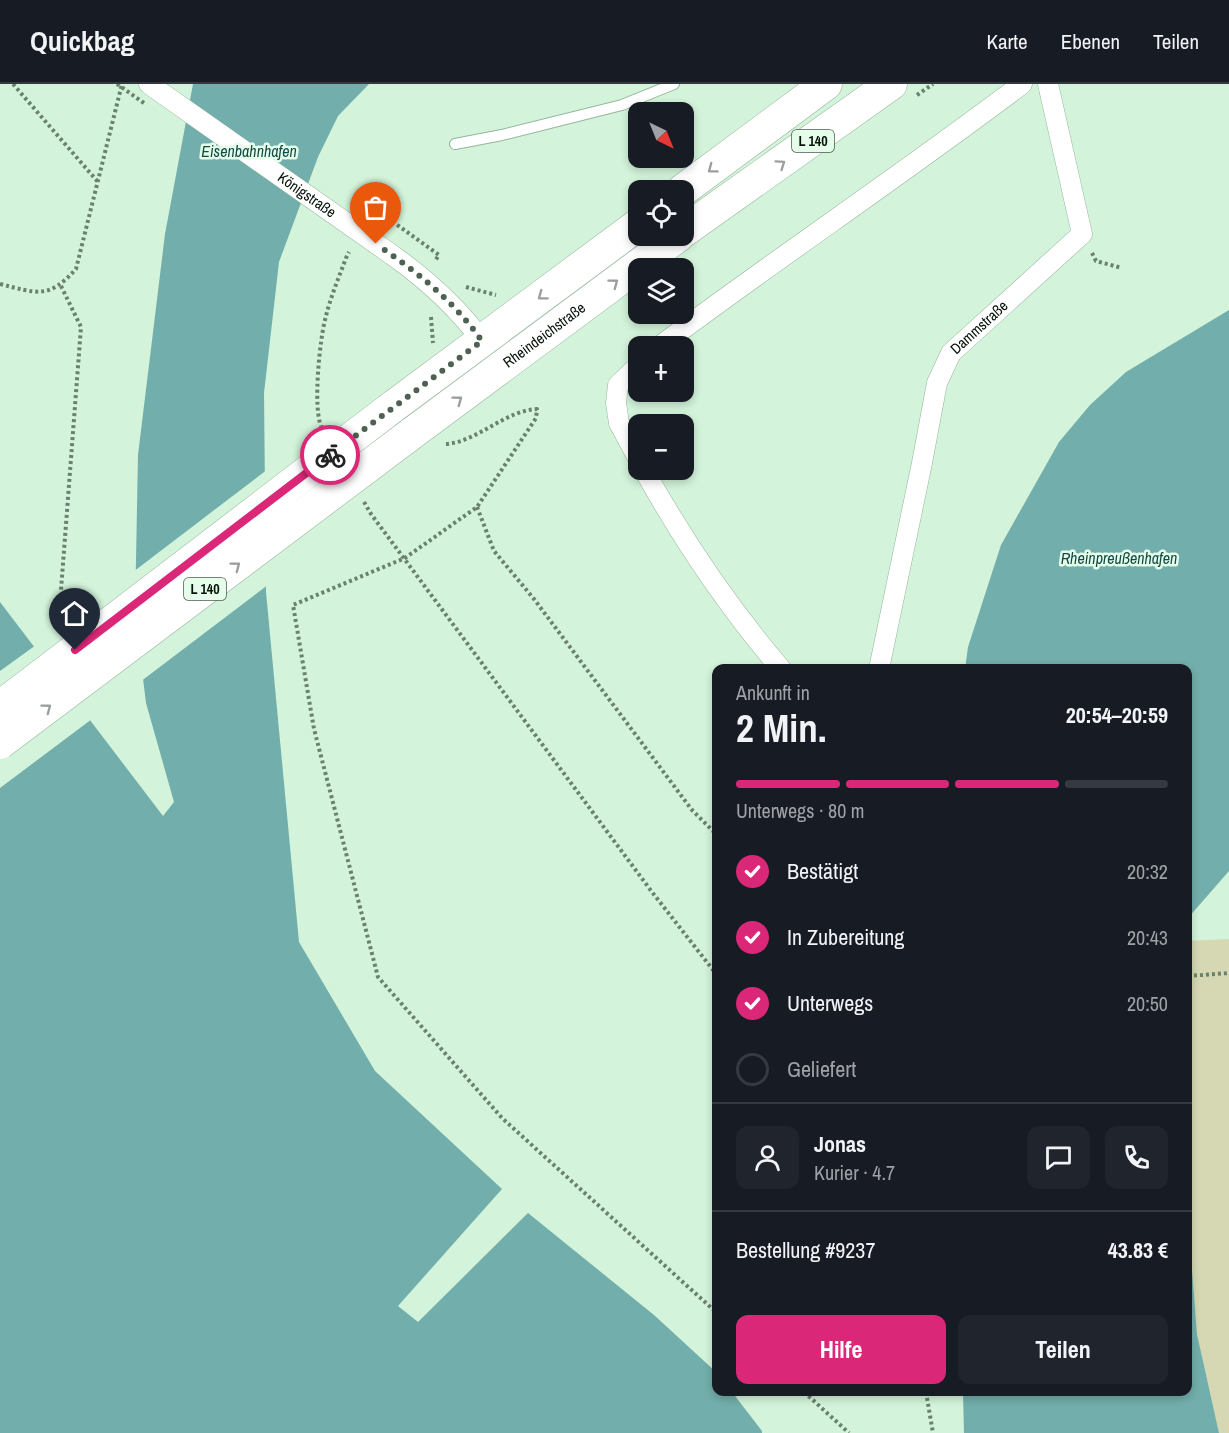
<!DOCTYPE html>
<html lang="de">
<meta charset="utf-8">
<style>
:root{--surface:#171b24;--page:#20242c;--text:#f1f3f6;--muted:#9ea1a6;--line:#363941;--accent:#db2777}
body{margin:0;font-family:"Archivo Narrow",sans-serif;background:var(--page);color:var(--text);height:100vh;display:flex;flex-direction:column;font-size:22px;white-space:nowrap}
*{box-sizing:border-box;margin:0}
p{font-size:20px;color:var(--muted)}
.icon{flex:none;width:33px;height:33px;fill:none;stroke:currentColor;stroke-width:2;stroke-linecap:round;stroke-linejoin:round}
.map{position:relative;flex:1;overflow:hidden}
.drawer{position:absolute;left:712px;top:580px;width:480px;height:732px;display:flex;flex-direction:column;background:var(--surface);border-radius:12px;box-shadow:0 3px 9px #0003}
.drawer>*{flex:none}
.needle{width:39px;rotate:137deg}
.controls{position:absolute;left:628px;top:18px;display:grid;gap:12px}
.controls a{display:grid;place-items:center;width:66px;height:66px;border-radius:12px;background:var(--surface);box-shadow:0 3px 9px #0003;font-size:30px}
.pin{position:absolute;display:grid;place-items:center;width:51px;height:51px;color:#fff;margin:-62px -26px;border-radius:50% 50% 50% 0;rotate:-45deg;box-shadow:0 0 6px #0007}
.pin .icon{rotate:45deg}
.courier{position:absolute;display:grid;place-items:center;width:60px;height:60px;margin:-30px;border:4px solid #db2777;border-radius:50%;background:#fff;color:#222;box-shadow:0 2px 8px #0007}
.overview em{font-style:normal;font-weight:700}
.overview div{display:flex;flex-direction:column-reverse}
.overview{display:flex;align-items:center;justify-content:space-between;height:102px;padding:0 24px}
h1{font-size:39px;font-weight:700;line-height:45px}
.bar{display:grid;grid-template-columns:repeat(4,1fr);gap:9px 6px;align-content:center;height:72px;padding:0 24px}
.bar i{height:8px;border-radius:4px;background:var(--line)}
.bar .active{background:var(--accent)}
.bar p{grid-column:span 4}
.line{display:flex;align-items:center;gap:15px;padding:0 24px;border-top:2px solid var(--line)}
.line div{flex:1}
.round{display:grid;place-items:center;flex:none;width:63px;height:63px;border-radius:12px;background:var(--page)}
ol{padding:0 24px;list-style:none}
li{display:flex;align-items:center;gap:18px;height:66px}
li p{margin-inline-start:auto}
li .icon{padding:6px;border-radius:50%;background:var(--accent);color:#fff;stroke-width:4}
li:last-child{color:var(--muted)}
li i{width:33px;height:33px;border:3px solid var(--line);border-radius:50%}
.action{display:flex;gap:12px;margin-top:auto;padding:12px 24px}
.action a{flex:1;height:69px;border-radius:12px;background:var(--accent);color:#fff;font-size:24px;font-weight:700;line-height:69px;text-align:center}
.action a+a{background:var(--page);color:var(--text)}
header{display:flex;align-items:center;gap:36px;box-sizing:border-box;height:84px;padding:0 30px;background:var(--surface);border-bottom:2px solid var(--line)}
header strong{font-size:28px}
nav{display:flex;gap:33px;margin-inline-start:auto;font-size:21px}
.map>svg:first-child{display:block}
.green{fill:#d5d8b2}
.water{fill:#72aeab}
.pier{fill:#d3f3da}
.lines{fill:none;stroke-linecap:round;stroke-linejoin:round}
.service-casing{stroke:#96b59d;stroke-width:12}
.minor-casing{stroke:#96b59d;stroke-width:21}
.primary-casing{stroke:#96b59d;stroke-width:33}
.path{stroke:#6b8170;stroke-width:4;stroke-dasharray:3 3;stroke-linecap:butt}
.service{stroke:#fff;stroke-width:10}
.minor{stroke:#fff;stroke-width:20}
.primary{stroke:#fff;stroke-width:32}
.minor-bridge-casing{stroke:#96b59d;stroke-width:21;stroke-linecap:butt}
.primary-bridge-casing{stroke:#96b59d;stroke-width:33;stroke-linecap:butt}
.path-bridge{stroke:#6b8170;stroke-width:4;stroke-dasharray:3 3;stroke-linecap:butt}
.minor-bridge{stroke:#fff;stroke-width:20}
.primary-bridge{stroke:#fff;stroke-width:32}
.oneway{stroke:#9ca09d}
.done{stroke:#4e6153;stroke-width:6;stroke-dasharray:0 10.8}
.route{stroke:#db2777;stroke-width:8}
.labels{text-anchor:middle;stroke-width:5;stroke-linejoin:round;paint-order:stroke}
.shield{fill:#e4feea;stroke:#49594d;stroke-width:1.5}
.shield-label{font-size:14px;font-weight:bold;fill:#07120a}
.street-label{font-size:15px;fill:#07120a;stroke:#e4feea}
.water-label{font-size:16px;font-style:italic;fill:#134a47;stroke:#e4feea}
</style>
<header>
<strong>Quickbag</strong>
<nav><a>Karte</a><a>Ebenen</a><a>Teilen</a></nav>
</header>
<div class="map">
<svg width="1229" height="1349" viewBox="0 0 1229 1349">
<rect width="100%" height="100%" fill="#d3f3da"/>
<polygon class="green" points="1229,855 1229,1349 1219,1349 1197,1250 1188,1133 1188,857"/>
<g class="water">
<polygon points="193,0 369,0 338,32 318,73 279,178 264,309 266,508 299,858 375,987 502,1105 398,1222 418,1238 528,1129 654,1231 716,1288 717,1308 732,1308 762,1347 762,1349 0,1349 0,518 163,732 174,718 146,619 135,529 138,371 165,150"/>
<polygon points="1229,226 1229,787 1188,834 1188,585 965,585 968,563 1001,461 1059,358 1090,321 1126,288"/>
<polygon points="1188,1133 1197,1250 1219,1349 964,1349 963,1308 1188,1308"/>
</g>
<g class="pier">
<polygon points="268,385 269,500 140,598 132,529 133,488"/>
<polygon points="36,561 92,635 0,704 0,587"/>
</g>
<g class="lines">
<defs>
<polyline id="service" points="455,60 502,51 622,21 674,0"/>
<g id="minor">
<polyline points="149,0 166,12"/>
<path d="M395,173C428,197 458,224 482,257"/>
<path d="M660,262C779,173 903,90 1022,0"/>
<polyline points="639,281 618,301 616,319 619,339 639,376"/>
<path d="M644,386C683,456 729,524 781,585"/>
<path id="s1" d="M879,585L922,379L937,299L951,269L1082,150L1048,0"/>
</g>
<g id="primary">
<polyline points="683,106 826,0"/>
<polyline points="684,147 891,0"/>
<polyline points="391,324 639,140"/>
<path id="s2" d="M411,350L678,152"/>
</g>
</defs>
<use href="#service" class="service-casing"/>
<use href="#minor" class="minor-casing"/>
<use href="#primary" class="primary-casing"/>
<g class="path">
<polyline points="13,0 98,98"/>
<polyline points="917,11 933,0"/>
<polyline points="374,132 378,127 439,171 435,177"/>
<polyline points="1092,169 1096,177 1122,184"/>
<path d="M0,200C37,209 48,216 76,185L122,0"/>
<polyline points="61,202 81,243 61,506"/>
<polyline points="466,203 496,211"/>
<polyline points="431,233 433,259"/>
<path d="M322,344C312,327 320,252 326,232C331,212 339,193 346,174L349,168"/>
<path d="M446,360C477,358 504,327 537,325L536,334L477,423L405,474L293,521L314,645L378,893L502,1034L717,1229"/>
<polyline points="364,418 371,430 652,808 717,891"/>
<polyline points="477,423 494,467 534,515 692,726 717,751"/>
<polyline points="1188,892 1229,889"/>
<polyline points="804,1308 849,1349"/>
<polyline points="926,1308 933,1349"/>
</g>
<use href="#service" class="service"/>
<use href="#minor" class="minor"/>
<use href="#primary" class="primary"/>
<defs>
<g id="minor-bridge">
<path id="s3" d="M166,12L395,173"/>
</g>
<g id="primary-bridge">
<polyline points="0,623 391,324"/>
<polyline points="0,659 411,350"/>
</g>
</defs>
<use href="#minor-bridge" class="minor-bridge-casing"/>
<use href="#primary-bridge" class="primary-bridge-casing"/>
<polyline class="path-bridge" points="117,0 144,19"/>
<use href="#minor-bridge" class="minor-bridge"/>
<use href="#primary-bridge" class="primary-bridge"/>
</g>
<defs><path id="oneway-chevron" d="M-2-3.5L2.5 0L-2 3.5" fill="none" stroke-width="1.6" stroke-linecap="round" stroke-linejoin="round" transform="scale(1.5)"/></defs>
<g class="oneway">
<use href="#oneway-chevron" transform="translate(781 80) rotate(-35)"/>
<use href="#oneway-chevron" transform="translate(712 85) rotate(143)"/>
<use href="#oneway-chevron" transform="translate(614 199) rotate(-37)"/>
<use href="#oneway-chevron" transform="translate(542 212) rotate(143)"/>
<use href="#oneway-chevron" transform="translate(458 316) rotate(-37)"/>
<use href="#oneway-chevron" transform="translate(236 482) rotate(-37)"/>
<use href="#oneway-chevron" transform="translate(47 624) rotate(-37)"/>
</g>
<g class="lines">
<path class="done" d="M330,371L482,257C453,216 417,188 376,160"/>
<polyline class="route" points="75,566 330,371"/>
</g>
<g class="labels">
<g class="shield">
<rect x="792" y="46" width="42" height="22" rx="4.5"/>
<rect x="184" y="494" width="42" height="22" rx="4.5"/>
</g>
<g class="shield-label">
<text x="813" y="62">L 140</text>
<text x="205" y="510">L 140</text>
</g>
<g class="street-label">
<text dy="5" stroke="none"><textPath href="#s3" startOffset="172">Königstraße</textPath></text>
<text dy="5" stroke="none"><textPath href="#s1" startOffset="363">Dammstraße</textPath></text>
<text dy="5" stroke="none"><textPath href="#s2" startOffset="166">Rheindeichstraße</textPath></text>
</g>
<g class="water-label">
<text x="249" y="73">Eisenbahnhafen</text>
<text x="1119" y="480">Rheinpreußenhafen</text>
</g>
</g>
</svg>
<div class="controls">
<a><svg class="needle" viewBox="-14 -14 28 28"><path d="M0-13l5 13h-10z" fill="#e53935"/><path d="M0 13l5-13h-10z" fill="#9ea1a6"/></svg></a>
<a><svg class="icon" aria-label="locate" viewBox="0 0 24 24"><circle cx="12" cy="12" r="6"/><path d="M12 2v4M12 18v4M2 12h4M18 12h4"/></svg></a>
<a><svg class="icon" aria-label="layers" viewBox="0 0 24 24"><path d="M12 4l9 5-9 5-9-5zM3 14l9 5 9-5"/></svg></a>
<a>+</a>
<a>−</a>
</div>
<div class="pin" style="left:376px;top:160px;background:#ea580c"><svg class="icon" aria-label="bag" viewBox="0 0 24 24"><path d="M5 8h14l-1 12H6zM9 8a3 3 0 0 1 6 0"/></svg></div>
<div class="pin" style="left:75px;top:566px;background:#1f2937"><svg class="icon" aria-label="home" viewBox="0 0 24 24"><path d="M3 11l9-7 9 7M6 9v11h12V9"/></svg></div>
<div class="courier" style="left:330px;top:371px"><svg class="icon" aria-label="bike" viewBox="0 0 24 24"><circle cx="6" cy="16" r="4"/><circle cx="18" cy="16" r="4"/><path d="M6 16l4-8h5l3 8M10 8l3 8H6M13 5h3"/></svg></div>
<section class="drawer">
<div class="overview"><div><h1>2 Min.</h1><p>Ankunft in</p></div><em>20:54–20:59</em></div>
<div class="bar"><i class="active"></i><i class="active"></i><i class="active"></i><i></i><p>Unterwegs · 80 m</p></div>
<ol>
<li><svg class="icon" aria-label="check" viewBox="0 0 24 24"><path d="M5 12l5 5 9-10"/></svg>Bestätigt<p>20:32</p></li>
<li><svg class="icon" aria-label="check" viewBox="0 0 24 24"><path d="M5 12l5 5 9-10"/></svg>In Zubereitung<p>20:43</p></li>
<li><svg class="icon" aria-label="check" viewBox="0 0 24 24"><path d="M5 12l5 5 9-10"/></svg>Unterwegs<p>20:50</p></li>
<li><i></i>Geliefert</li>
</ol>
<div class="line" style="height:108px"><a class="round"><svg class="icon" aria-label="person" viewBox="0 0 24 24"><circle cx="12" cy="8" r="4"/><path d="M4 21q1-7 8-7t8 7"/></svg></a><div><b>Jonas</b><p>Kurier · 4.7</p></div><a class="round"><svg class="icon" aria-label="chat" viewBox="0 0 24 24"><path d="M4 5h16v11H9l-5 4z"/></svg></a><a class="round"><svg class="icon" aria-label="phone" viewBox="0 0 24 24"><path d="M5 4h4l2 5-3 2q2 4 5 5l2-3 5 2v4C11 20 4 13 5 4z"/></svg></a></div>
<div class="line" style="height:78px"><div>Bestellung #9237</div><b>43.83 €</b></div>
<div class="action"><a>Hilfe</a><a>Teilen</a></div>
</section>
</div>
